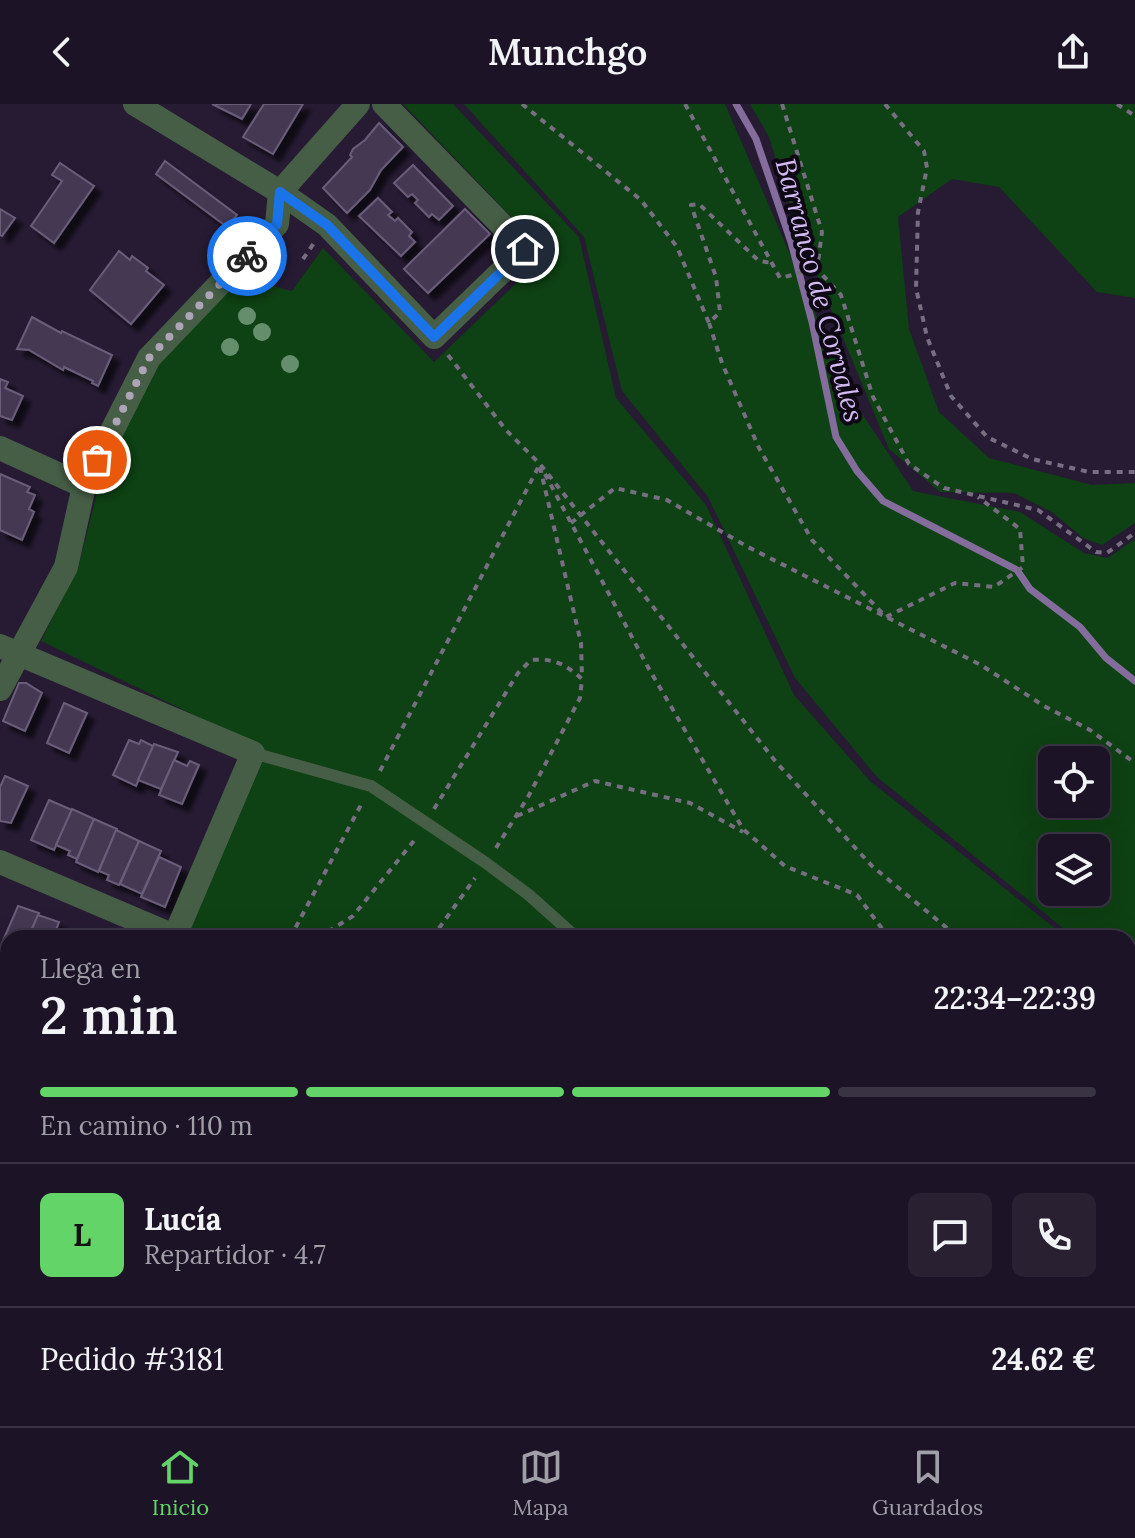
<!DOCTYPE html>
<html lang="es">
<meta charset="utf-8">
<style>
:root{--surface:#1c1426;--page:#292132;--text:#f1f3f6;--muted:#a09ea7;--line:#3a3343;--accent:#63d468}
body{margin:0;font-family:Lora,serif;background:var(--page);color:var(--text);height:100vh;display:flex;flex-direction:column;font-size:30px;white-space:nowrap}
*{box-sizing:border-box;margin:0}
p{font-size:26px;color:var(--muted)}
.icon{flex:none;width:44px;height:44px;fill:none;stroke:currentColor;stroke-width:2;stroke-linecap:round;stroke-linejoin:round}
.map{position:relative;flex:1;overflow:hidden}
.drawer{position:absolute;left:0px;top:826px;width:1136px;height:496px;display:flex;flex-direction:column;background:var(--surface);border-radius:24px 24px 0 0;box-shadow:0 8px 32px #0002,0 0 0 2px var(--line)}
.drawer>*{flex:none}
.tools{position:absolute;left:1038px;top:642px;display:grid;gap:16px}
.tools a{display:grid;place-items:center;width:72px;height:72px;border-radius:12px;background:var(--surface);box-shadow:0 8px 32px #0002,0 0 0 2px var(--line);font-size:40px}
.pin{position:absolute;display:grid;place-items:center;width:68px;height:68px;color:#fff;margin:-34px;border:4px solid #fff;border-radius:50%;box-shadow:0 2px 8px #0007}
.courier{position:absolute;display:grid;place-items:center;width:80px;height:80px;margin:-40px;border:6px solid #1a73e8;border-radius:50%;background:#fff;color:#222;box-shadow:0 2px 10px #0007}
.summary em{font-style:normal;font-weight:600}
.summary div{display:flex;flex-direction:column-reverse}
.summary{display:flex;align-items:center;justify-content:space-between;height:136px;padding:0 40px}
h1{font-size:52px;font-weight:600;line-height:60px}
.bar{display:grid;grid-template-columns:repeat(4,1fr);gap:12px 8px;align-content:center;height:96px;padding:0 40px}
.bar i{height:10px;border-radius:6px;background:var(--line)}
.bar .on{background:var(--accent)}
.bar p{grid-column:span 4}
.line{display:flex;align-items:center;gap:20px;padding:0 40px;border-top:2px solid var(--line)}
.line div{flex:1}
.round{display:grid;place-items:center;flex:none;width:84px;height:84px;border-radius:12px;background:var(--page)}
header{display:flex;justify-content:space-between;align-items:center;height:104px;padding:0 40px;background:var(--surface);font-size:36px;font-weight:600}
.tab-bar{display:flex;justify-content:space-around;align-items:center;height:112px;border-top:2px solid var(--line);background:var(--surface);font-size:22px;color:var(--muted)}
.tab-bar a{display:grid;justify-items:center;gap:4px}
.tab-bar .on{color:var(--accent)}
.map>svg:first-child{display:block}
.green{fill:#0e4113;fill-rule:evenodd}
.forest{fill:url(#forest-crowns)}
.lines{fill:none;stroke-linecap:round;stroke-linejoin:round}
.stream{stroke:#846c9d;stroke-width:7}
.building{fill:#453953;stroke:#6a5d7a;stroke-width:2;filter:url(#shadow)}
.path{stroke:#776e82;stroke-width:4;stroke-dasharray:6 6;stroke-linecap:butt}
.service{stroke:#465e46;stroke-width:12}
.minor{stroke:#465e46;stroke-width:24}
.tree{fill:#658e6c}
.done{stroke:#ada5b7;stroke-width:8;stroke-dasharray:0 14.4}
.route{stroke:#1a73e8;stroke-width:10}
.labels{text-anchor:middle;stroke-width:8;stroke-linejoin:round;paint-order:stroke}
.water-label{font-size:28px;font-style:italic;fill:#d3baf2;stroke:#0d0813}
</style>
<header><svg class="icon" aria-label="back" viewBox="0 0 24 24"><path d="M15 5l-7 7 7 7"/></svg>Munchgo<svg class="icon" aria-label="share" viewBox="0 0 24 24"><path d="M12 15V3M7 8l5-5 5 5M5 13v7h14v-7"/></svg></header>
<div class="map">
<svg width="1135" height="1322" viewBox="0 0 1135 1322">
<defs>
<pattern id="forest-crowns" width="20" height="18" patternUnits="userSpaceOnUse" patternTransform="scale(2)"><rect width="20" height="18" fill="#0e4113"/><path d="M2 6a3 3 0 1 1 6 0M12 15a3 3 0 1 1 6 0" fill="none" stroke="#325d36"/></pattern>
<filter id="shadow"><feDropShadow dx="7" dy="7" stdDeviation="2" flood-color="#0009"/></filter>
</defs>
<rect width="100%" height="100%" fill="#261b33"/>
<g class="green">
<polygon points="403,0 453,0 579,133 616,294 706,401 794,591 870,677 1067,834 164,834 258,642 41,537 79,460 103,366 159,255 238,173 292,187 323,144 434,258 547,150"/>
<path d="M464,0H725L853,296L913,387L1020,408L1084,449L1108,454L1135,435V883L1128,877V834H1075L877,673L795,574L708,393L622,287L584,133ZM1096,656V700H1052V656ZM1096,744V788H1052V744Z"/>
<polygon points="750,0 1135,0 1135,194 1097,188 999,83 952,75 898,113 909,225 939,308 989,354 1092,381 1135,379 1135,419 1102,441 1083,434 1052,408 1014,389 940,388 889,345 795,118 769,33"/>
<polygon points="1128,883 1135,889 1135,1322 598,1322 604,1314 1128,1314"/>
</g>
<polygon class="forest" points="0,999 8,1002 8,1314 604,1314 598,1322 0,1322"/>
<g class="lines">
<polyline class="stream" points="736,0 756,35 791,138 812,218 836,333 857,367 883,397 1017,466 1030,485 1080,523 1106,554 1135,577"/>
</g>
<g class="building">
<polygon points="212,0 251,0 242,15"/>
<polygon points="264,0 303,0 273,50 243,33"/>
<polygon points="379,19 403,43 381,66 370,86 347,109 323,84 352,53 350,51 353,45 365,36"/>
<polygon points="165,57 237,111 227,123 156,70"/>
<polygon points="60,59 94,82 54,139 31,122 62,77 52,71"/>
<polygon points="413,61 453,102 439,116 432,110 429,113 415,99 418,96 412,90 408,93 394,79"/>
<polygon points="378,94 392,108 388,111 395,117 398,114 412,128 409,132 415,138 401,152 359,112"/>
<polygon points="0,105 15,114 2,132 0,131"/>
<polygon points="465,105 490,130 428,189 404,165"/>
<polygon points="119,147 130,156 132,152 148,164 146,167 164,181 131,220 90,186"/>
<polygon points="32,213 61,229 62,227 112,251 98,282 92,279 93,277 64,263 63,266 29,246 17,245"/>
<polygon points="0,275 8,278 5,284 23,292 12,316 0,312"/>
<polygon points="0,370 30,383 27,388 35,391 29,405 34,408 22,436 0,426"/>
<polygon points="19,579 26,579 42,589 25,627 3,617"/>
<polygon points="64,599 87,609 69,649 47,639"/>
<polygon points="129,636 139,640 141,636 153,642 136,682 113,671"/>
<polygon points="154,640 178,648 161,685 138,676"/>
<polygon points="174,656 187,662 190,657 199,661 182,700 159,691"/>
<polygon points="5,672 28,682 11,719 0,717 0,683"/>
<polygon points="49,696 72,706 54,746 31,736"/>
<polygon points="72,705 94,715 77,755 68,751 70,747 56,741"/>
<polygon points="94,715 117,725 98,768 76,758"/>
<polygon points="116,726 139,737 119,781 107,776 109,771 99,767"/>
<polygon points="139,737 161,747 142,790 120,780"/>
<polygon points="159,753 181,763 165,803 141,793"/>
<polygon points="18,802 39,809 28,834 8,834 8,842 2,839"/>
<polygon points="38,811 59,818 53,834 28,834"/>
<polygon points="999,1314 1050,1314 1040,1322 1005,1322"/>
</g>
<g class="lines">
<g class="path">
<polyline points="522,0 641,96 677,143 709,219 720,208 716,173 691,101 699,100 759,157 773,159"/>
<polyline points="685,0 780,174 817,165"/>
<polyline points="782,0 822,128 817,165 841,191 873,293 909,360 944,384 1038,406 1096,448 1107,449 1135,429"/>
<polyline points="885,0 924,47 927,64 918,108 916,184 927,233 951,292 987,333 1032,355 1089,368 1135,368"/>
<polyline points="1117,0 1135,12"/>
<polyline points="303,155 314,139"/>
<polyline points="709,219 722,259 759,344 812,436 886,513 955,479 994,483 1023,463 1020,425 978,393"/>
<polyline points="448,251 506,326 540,360 776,658 872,762 959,834"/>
<polyline points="540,363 581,539 582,573"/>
<polyline points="545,370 649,565 743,725 785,762 857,791 889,834"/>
<polyline points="571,419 615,384 667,396 748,443 981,561 1044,602 1090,626 1135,659"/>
<polyline points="380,667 540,360"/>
<path d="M434,705L518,569L531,556C554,554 565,560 582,575L580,594L528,693L496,744"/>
<polyline points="517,712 595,677 690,699 743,728"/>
<polyline points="290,834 362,699"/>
<polyline points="318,834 353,812 417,733"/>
<polyline points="432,834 475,774"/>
<polyline points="1128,952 1135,956"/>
<polyline points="0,962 8,962"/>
<polyline points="0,1015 8,1016"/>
<polyline points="1128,1023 1135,1030"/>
<polyline points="0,1075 8,1071"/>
<polyline points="0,1187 8,1179"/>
<polyline points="1128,1193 1135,1186"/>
<polyline points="0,1262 8,1257"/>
<polyline points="239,1314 243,1322"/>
<polyline points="254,1314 262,1322"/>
<polyline points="1120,1314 1127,1322"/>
</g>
<polyline class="service" points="253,649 371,682 486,759 529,791 577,834"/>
<g class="minor">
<polyline points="135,0 280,88 327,121 434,233 525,145 384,0"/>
<polyline points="0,344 84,382"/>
<polyline points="0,542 253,649 174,834"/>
<polyline points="0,585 66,463 84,382 149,254 277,120 280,88 358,0"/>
<polyline points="0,758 174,832"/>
</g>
</g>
<g class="tree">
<circle cx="247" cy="212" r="9"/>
<circle cx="262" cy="228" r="9"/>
<circle cx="230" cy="243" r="9"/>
<circle cx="290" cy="260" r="9"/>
</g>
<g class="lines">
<polyline class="done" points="97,356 149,254 247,152"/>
<polyline class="route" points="247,152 277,120 280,88 327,121 434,233 525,145"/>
</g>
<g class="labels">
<g class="water-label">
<text transform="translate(820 186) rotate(75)" y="10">Barranco de Corvales</text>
</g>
</g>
</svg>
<div class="tools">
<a><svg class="icon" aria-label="locate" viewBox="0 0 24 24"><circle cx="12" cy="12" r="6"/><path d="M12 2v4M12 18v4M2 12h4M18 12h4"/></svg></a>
<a><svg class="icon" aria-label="layers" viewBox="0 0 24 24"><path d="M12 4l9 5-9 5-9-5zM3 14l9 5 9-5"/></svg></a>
</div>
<div class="pin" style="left:97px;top:356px;background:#ea580c"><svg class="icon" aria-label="bag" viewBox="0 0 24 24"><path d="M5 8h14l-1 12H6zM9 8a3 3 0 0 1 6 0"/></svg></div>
<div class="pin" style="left:525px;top:145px;background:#1f2937"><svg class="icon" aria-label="home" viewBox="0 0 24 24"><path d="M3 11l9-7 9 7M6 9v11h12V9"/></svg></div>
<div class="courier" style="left:247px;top:152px"><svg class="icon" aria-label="bike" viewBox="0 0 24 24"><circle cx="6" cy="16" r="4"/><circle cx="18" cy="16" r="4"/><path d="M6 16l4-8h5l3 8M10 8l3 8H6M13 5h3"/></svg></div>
<section class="drawer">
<div class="summary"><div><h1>2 min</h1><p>Llega en</p></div><em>22:34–22:39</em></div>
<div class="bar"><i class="on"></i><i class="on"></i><i class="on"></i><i></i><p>En camino · 110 m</p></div>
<div class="line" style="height:144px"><b class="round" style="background:var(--accent);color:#111">L</b><div><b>Lucía</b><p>Repartidor · 4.7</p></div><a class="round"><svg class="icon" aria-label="chat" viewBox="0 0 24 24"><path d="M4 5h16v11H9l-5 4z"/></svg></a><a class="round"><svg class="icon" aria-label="phone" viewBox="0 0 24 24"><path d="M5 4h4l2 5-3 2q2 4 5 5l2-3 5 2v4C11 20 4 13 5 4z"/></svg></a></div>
<div class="line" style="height:104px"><div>Pedido #3181</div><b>24.62 €</b></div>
</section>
</div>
<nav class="tab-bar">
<a class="on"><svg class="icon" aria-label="home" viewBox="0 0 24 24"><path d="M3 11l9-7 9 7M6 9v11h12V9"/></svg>Inicio</a>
<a><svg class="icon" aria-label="map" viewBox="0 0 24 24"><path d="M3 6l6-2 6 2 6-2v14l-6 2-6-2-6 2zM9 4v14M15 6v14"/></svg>Mapa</a>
<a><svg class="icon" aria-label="saved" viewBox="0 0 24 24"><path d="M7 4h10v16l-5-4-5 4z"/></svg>Guardados</a>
</nav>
